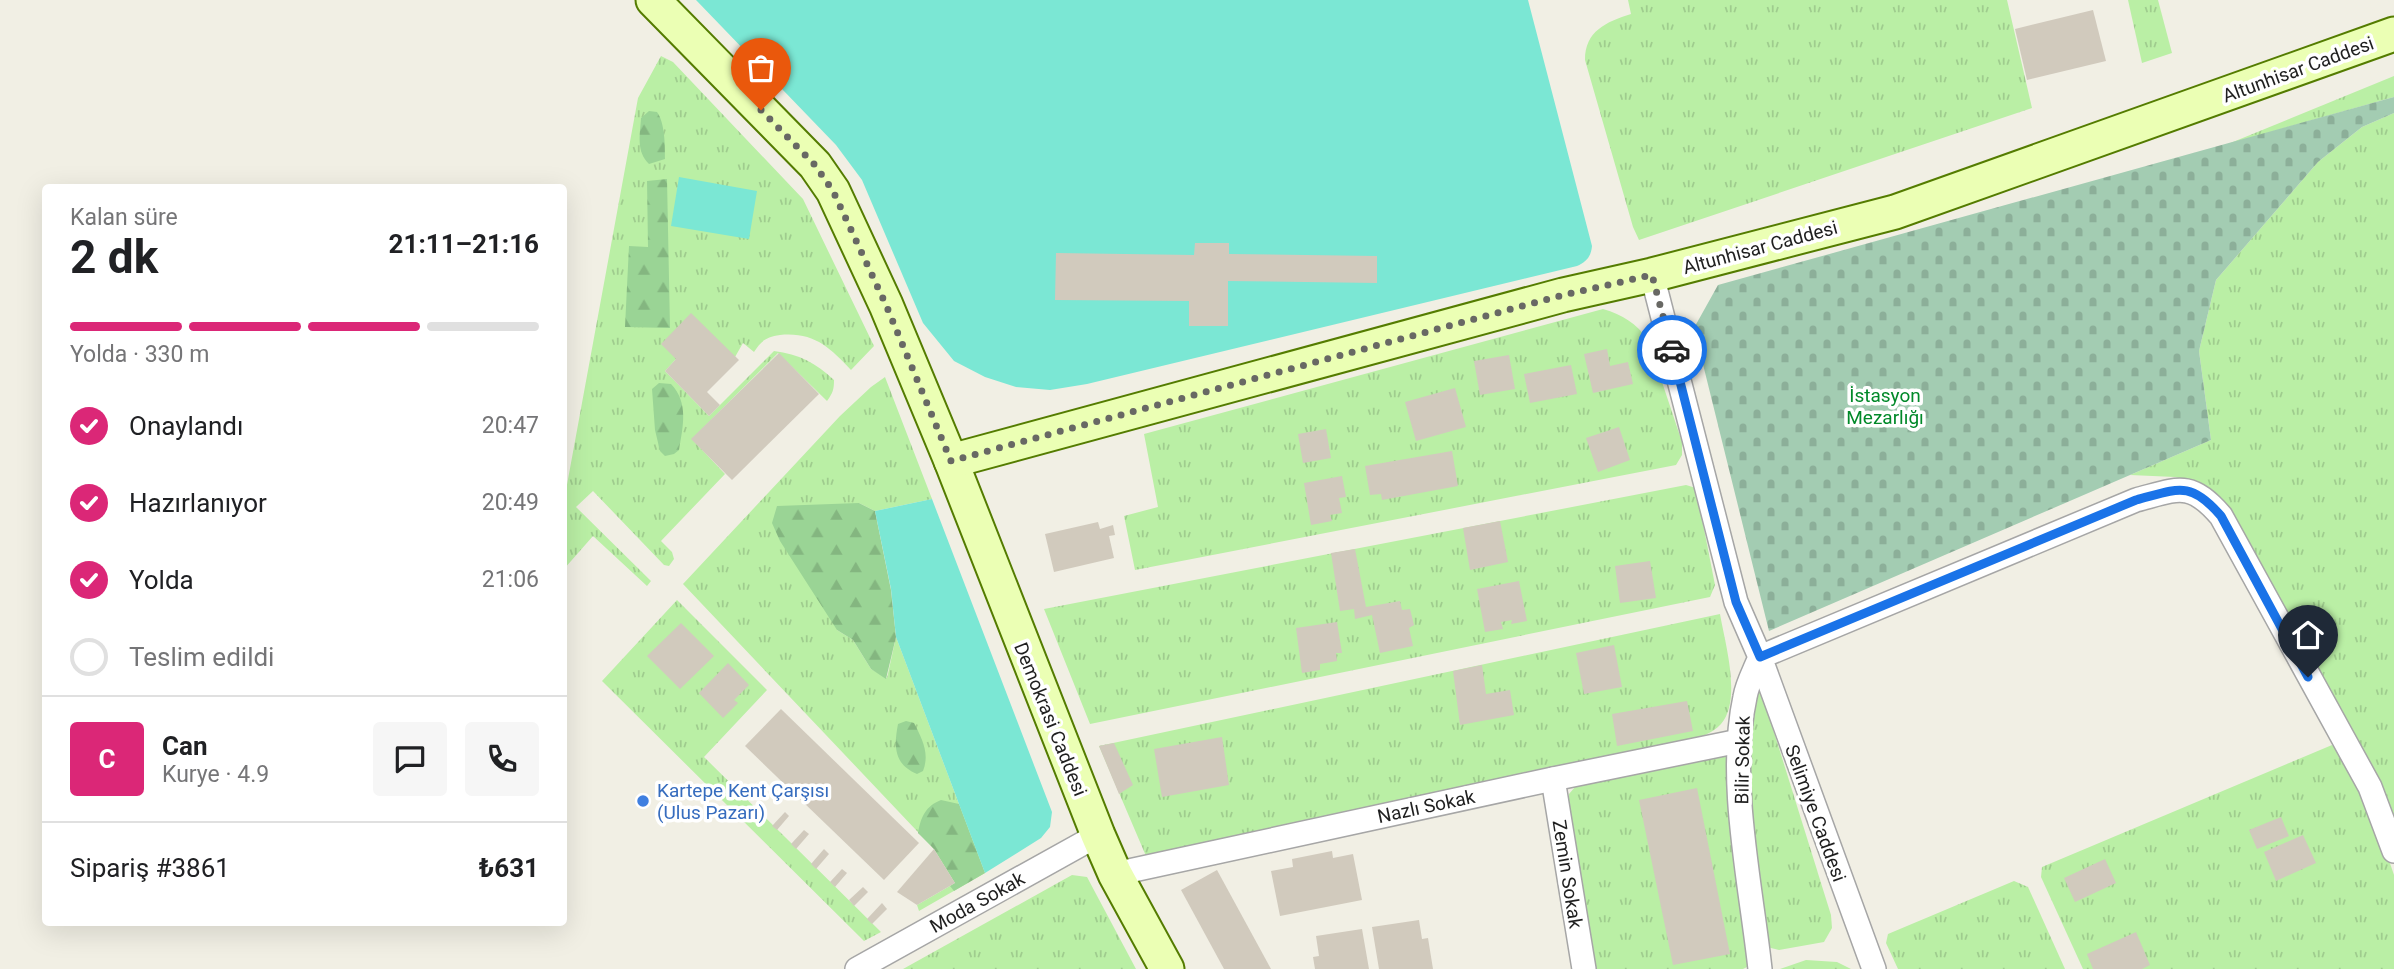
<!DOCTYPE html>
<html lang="tr">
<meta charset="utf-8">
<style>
:root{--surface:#fff;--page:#f6f6f6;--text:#202124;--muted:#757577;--line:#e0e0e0;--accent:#db2777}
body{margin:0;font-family:Roboto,sans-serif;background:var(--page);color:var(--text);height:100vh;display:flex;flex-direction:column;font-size:26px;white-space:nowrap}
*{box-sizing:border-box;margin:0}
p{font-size:23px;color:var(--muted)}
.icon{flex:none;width:38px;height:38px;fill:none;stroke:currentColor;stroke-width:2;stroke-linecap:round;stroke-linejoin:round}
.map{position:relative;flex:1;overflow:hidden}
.sheet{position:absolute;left:42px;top:184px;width:525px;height:742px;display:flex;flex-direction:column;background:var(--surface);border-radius:7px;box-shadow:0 7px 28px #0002}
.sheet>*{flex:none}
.pin{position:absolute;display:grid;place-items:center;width:60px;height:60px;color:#fff;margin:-72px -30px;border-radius:50% 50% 50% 0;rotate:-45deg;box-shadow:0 0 7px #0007}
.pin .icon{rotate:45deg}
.courier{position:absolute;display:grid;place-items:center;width:70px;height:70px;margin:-35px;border:5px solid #1a73e8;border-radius:50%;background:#fff;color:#222;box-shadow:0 2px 9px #0007}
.overview em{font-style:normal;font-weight:700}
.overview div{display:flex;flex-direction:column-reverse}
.overview{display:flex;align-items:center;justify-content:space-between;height:119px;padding:0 28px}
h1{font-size:46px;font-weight:700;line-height:52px}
.bar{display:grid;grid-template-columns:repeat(4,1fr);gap:10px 7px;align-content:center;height:84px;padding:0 28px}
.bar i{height:9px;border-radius:5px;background:var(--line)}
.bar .on{background:var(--accent)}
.bar p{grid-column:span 4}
.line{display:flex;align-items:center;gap:18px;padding:0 28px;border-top:2px solid var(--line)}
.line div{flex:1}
.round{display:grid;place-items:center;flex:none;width:74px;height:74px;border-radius:7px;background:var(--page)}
ol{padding:0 28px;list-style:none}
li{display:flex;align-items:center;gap:21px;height:77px}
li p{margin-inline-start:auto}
li .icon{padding:7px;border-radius:50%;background:var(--accent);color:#fff;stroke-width:4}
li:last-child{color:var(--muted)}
li i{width:38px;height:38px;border:4px solid var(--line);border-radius:50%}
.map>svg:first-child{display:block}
.grass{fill:url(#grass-tufts)}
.forest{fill:url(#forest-firs)}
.cemetery{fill:url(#cemetery-stones)}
.pitch{fill:#7be7d4}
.building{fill:#d1cabd}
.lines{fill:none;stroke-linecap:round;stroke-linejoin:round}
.street-casing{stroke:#a6a6a6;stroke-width:26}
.secondary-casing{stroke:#547c00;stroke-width:37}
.street{stroke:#fff;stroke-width:23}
.secondary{stroke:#ebffb4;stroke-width:33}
.done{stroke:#686864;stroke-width:7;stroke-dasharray:0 12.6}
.route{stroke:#1a73e8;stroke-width:9}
.shop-dot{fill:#3f7fe0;stroke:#fff;stroke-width:2.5}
.labels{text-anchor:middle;stroke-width:7;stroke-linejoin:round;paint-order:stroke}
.street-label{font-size:19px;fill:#1f1f1f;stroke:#fff}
.park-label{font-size:19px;fill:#018929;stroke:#fff}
.shop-label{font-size:19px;fill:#366cbe;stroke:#fff;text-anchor:start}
</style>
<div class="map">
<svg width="2394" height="969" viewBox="0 0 2394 969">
<defs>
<pattern id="grass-tufts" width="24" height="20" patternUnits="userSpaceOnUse" patternTransform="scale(1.75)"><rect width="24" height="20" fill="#baefa5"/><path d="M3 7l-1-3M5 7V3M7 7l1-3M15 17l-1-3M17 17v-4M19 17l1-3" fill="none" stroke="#9fcc8e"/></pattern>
<pattern id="forest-firs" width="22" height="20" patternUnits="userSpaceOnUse" patternTransform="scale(1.75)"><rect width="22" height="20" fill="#9ad495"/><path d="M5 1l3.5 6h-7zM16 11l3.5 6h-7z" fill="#84b680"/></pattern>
<pattern id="cemetery-stones" width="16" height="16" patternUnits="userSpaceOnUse" patternTransform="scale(1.75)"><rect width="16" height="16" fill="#a3ccb2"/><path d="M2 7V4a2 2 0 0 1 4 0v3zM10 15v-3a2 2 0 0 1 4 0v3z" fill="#8caf99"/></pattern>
</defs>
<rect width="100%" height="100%" fill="#f1efe4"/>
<g class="grass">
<path d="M1628,0H2007L2032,108L1639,240L1633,227L1585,60C1585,31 1606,22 1631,14Z"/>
<polygon points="2128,0 2158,0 2172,53 2142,63"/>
<path d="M661,56L673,62L803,199L874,346L851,370C829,347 814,332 780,335C766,337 761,341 754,352L743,343L735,357L676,359L665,371L709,416L774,351C799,354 816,363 834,380C834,389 833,393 827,401L778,353L692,439L725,474L661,541L672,552L674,559L669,566L664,565L593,491L576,507L651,581L647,586L593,536L564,569V501L638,98Z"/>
<polygon points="2394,76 2394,97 2228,144"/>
<polygon points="2394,113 2394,835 2200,484 2175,477 2130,475 2211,440 2199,351 2216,280 2318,162 2362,127"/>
<path d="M1603,309C1623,315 1636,323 1648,340L1682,442V455L1676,465L1135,570L1124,516L1158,507L1144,434Z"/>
<polygon points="885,377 932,499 875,511 859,503 837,630 853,640 871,669 887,678 896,637 985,873 919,911 917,905 955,883 934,849 683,584 840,416 871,387"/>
<polygon points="1686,485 1696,488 1715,585 1710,597 1090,724 1044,609"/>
<polygon points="677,600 767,690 704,757 881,932 864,941 602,681"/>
<path d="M1720,614C1725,643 1742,700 1721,724C1712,734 1698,738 1686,742L1146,856L1099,746Z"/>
<polygon points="1759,684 1831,915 1832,928 1824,942 1779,950 1767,947 1755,866 1749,774 1750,733"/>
<polygon points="2332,745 2338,751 2371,808 2394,875 2394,969 2083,969 2041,877 2042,867"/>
<polygon points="1732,754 1728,804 1751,965 1743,969 1593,969 1568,822 1569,794 1575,787"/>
<polygon points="1072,875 1087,877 1136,969 903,969"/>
<polygon points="2014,881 2028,887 2065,969 1898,969 1886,943 1888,934"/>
<polygon points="1806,960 1837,962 1851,969 1780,969"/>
</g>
<g class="forest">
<path d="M649,111L657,112C665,123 665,145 665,159L649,164C636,151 640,135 641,118Z"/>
<polygon points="667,179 670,328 625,327 629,246 648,247 647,181"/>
<path d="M659,383L671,384C689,403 683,426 679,450L674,454L665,456L660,451L655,430L652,389Z"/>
<polygon points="859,503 875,511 891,590 896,637 886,679 871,669 853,640 837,630 780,541 772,523 777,506"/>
<path d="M906,721L914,723C922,739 930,753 923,771L917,774C893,764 894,745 898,724Z"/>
<path d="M941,800L959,804L985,873L954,891L950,886L955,883L934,849L918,833C921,816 926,806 941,800Z"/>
</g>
<polygon class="cemetery" points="2394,97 2394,113 2362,127 2318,162 2216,280 2199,351 2211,440 1769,631 1694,328 1718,285"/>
<g class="pitch">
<path d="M696,0H1528L1592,246C1591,257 1586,262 1577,266L1087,384L1050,390L1016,387L985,377L954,361L923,323L862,180L836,145Z"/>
<polygon points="679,177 757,191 749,239 671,226"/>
<polygon points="932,499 1052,812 1050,827 1041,838 985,873 896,637 891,589 875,511"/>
</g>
<g class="building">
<polygon points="2093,10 2106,61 2027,80 2015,29"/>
<polygon points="1195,243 1229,243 1229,254 1377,256 1377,283 1228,281 1228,326 1189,326 1189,301 1055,300 1056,253 1194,255"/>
<polygon points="691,313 739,360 707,392 720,405 709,416 665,371 676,359 661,344"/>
<polygon points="1607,349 1610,366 1628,362 1633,384 1593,393 1584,354"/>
<polygon points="779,353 819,394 732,480 691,439"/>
<polygon points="1509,355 1515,389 1480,395 1474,361"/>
<polygon points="1571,365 1577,394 1530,403 1524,374"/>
<polygon points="1455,388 1466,427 1416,441 1405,402"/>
<polygon points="1619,427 1630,460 1598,472 1586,438"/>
<polygon points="1326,429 1331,458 1303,463 1298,434"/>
<polygon points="1452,451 1458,486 1382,500 1381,494 1370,495 1365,466"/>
<polygon points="1342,476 1346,497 1339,498 1342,513 1330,515 1332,521 1311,525 1304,483"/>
<polygon points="1500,521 1508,562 1470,570 1463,528"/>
<polygon points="1098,522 1100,529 1113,525 1115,535 1109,536 1114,558 1054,572 1045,534"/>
<polygon points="1355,549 1366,607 1400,601 1402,610 1410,609 1414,625 1409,628 1413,646 1380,653 1372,615 1355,619 1354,609 1340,611 1331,553"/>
<polygon points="1650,561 1656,598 1620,603 1615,566"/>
<polygon points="1519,581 1527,621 1511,624 1512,620 1501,622 1503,629 1485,632 1477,589"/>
<polygon points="1337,622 1342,653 1336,653 1337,661 1320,664 1320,670 1302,673 1296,628"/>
<polygon points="681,623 714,656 680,689 647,656"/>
<polygon points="1614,645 1622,687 1584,694 1576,653"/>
<polygon points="728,663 749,685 734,700 738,703 723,718 699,693"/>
<polygon points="1482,665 1486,694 1510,690 1514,715 1460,725 1453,671"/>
<polygon points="1687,701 1693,731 1617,746 1612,714"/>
<polygon points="781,709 919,843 884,880 745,746"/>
<polygon points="1222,737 1229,785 1162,797 1154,749"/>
<polygon points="1114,743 1133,785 1119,794 1099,746"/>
<polygon points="1697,788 1730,954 1673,965 1639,800"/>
<polygon points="785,812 789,816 777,830 772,826"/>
<polygon points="2281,817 2289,836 2257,849 2249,830"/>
<polygon points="804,830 809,834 796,849 791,844"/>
<polygon points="2303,835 2316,863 2276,881 2264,852"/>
<polygon points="824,849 829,854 816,869 811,864"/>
<polygon points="934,849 955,883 917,905 897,892"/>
<polygon points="1332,851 1333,858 1353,854 1362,900 1280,916 1271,871 1293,867 1292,859"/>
<polygon points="2105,859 2116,883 2075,902 2064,878"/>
<polygon points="842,869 847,873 835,887 830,882"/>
<polygon points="1217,870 1271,969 1224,969 1181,890"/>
<polygon points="863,887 868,892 854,906 849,900"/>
<polygon points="882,903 887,909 872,924 867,919"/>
<polygon points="1419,920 1422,939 1428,938 1433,969 1379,969 1372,927"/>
<polygon points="1362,929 1369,969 1315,969 1313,957 1319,956 1316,936"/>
<polygon points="2136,932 2150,965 2142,969 2093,969 2087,954"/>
</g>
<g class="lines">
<defs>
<g id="street">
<path d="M1652,275L1736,602L1760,657C1755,670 1747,684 1745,697C1727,780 1751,885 1760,969"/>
<polyline points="1553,779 1584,969"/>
<polyline points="1115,874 1553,779 1739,741"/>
<polyline points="857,969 1098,835"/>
<path d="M1874,969L1760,657L2136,500C2178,489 2190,480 2221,516L2370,787L2394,851"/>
</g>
<g id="secondary">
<polyline points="653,0 815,165 833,191 886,305 951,461 1098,835 1115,874 1167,969"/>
<polyline points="951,461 1563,295 1652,275 1895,212 2394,34"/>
</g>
</defs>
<use href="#street" class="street-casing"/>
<use href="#secondary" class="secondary-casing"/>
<use href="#street" class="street"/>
<use href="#secondary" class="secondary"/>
</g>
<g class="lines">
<polyline class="done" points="761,110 815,165 833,191 886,305 951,461 1563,295 1652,275 1672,350"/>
<path class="route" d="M1672,350L1736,602L1760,657L2136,500C2178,489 2190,480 2221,516L2308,677"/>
</g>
<circle class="shop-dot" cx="643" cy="801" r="7"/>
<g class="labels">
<g class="street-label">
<text transform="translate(2298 69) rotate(-20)" y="7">Altunhisar Caddesi</text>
<text transform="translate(1760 247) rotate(-15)" y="7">Altunhisar Caddesi</text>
<text transform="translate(1051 719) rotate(68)" y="7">Demokrasi Caddesi</text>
<text transform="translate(1742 760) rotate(-89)" y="7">Bilir Sokak</text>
<text transform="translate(1426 806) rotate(-12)" y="7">Nazlı Sokak</text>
<text transform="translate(1816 813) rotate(70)" y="7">Selimiye Caddesi</text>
<text transform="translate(1568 874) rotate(81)" y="7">Zemin Sokak</text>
<text transform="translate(977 902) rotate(-29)" y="7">Moda Sokak</text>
</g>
<g class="park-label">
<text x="1885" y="402">İstasyon<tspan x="1885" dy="22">Mezarlığı</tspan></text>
</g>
<g class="shop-label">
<text x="657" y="797">Kartepe Kent Çarşısı<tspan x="657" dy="22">(Ulus Pazarı)</tspan></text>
</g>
</g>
</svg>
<div class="pin" style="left:761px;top:110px;background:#ea580c"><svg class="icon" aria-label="bag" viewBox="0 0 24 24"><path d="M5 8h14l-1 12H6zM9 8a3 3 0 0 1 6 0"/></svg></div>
<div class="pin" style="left:2308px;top:677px;background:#1f2937"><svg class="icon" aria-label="home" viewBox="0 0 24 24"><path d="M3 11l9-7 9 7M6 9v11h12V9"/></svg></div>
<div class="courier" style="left:1672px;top:350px"><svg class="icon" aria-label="car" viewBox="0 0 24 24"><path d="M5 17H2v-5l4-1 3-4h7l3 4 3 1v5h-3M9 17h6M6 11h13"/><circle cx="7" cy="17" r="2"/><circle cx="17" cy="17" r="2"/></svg></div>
<section class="sheet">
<div class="overview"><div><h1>2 dk</h1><p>Kalan süre</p></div><em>21:11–21:16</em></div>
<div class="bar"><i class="on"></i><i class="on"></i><i class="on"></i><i></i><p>Yolda · 330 m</p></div>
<ol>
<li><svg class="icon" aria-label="check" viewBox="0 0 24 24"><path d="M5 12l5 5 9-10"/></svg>Onaylandı<p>20:47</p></li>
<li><svg class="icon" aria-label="check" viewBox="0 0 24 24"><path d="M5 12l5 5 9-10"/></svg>Hazırlanıyor<p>20:49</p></li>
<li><svg class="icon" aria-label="check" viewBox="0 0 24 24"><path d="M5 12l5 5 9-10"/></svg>Yolda<p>21:06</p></li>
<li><i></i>Teslim edildi</li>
</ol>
<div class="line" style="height:126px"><b class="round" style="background:var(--accent);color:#fff">C</b><div><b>Can</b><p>Kurye · 4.9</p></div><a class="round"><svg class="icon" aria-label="chat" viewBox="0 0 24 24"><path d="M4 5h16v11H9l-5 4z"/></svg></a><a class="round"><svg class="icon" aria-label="phone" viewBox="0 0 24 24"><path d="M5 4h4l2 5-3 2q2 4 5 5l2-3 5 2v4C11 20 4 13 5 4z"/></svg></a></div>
<div class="line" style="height:91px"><div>Sipariş #3861</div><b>₺631</b></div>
</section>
</div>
